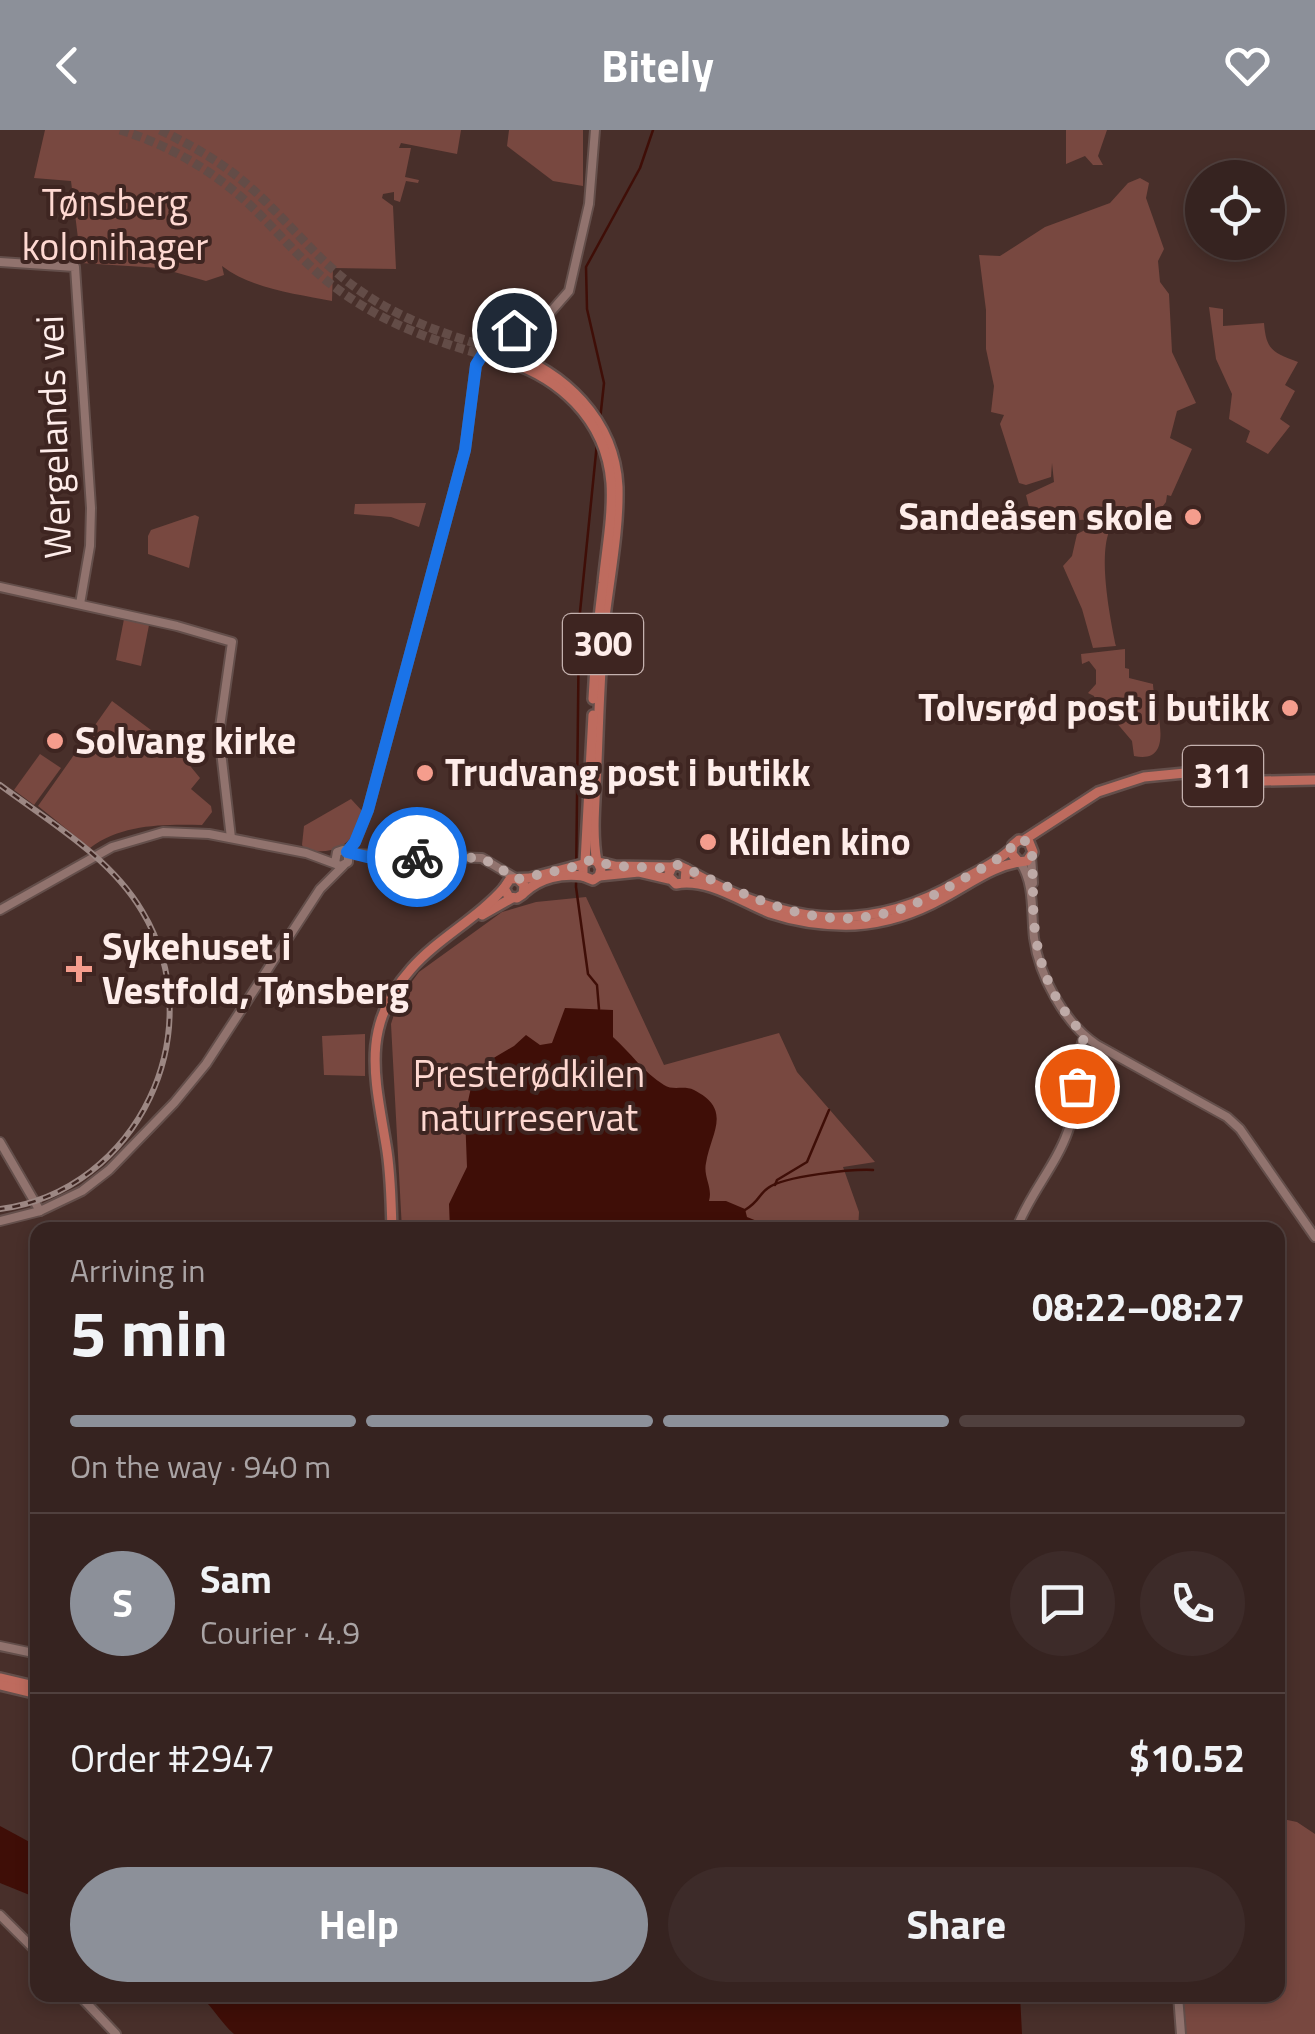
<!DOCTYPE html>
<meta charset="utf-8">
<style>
:root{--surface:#362320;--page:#3d2b29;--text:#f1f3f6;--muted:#aaa4a5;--line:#50403e;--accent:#8c9099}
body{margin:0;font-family:"Titillium Web",sans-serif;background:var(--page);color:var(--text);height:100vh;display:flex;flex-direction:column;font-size:38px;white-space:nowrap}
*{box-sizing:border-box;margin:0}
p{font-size:32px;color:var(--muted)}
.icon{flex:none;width:55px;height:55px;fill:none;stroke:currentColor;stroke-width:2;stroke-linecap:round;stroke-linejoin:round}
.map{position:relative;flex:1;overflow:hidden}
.sheet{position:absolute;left:30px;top:1092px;width:1255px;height:780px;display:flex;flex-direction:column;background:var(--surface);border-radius:20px;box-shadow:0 5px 15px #0003,0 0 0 2px var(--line)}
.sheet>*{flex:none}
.buttons{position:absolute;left:1185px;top:30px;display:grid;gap:20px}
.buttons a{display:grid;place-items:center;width:100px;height:100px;border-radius:50%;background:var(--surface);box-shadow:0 5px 15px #0003,0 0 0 2px var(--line);font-size:50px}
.pin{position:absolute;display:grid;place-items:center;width:85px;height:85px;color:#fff;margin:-42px;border:5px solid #fff;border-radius:50%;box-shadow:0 2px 10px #0007}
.courier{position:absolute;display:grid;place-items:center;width:100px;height:100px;margin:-50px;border:8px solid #1a73e8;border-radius:50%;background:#fff;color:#222;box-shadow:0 2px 12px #0007}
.head em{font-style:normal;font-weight:700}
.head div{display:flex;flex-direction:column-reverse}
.head{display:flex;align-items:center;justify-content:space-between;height:170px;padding:0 40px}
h1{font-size:65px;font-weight:700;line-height:75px}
.bar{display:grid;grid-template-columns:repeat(4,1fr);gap:15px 10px;align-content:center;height:120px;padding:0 40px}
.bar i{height:12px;border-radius:8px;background:var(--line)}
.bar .on{background:var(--accent)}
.bar p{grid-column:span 4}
.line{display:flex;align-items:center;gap:25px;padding:0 40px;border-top:2px solid var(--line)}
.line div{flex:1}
.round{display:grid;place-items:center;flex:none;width:105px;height:105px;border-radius:52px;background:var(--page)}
.action{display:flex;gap:20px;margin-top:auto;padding:20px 40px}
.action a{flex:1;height:115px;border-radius:60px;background:var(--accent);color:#fff;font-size:40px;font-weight:700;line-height:115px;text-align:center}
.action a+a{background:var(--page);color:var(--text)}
header{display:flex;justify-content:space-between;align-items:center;height:130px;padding:0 40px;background:var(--accent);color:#fff;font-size:45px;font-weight:700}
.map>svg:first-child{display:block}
.green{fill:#784840}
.water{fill:#3f0e07}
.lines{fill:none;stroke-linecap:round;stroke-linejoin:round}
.stream{stroke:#3f0e07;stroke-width:2.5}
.primary-tunnel{stroke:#634c47;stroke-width:9;stroke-dasharray:9 4.5;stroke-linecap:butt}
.secondary-casing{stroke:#644f4b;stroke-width:12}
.primary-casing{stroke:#644f4b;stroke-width:14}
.secondary{stroke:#91736e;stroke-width:8}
.primary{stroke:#be6b5e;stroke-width:9}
.rail-casing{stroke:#9c8783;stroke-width:6}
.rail{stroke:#3e2521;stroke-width:2.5;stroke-dasharray:8;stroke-linecap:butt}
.done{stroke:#beaaa7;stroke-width:10;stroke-dasharray:0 18}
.route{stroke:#1a73e8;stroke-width:12}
.poi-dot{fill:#f59d8d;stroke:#3e2521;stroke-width:4}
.labels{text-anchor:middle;stroke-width:8;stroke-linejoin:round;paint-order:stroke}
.shield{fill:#3e2521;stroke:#c4b1ae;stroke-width:2.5}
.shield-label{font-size:35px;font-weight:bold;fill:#feedea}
.park-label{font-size:38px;fill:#fed8d1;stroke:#3e2521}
.street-label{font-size:38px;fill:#feedea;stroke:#3e2521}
.poi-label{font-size:38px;font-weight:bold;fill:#feedea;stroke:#3e2521;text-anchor:start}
</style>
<header><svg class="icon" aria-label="back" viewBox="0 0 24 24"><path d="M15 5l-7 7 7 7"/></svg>Bitely<svg class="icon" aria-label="heart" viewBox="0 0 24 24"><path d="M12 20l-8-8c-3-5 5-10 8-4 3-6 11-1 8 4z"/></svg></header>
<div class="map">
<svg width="1315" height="1904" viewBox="0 0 1315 1904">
<rect width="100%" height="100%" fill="#482f2a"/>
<g class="green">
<path d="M45,0H461L457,24L401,13L399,18H411L405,47L419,50L418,53L406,51L400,72L394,70V62L383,64L382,68L393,76L396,139L333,138L332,171C296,164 252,159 222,136L224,145L206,151L160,138L81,133L71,51L34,48Z"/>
<polygon points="509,0 583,0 583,56 553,51 507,16"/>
<polygon points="1066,0 1107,0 1098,26 1103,35 1093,35 1085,26 1066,34"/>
<polygon points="1140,48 1149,53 1146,68 1164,119 1158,131 1160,152 1169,164 1172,222 1196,273 1177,281 1170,308 1192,319 1171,366 1167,365 1166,372 1156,385 1033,393 1026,365 1054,352 1052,333 1051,347 1026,355 1019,353 1000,294 1004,285 991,282 994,256 986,219 986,180 979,125 1000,126 1045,97 1110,73 1128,53"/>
<path d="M1209,177L1223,179V196L1264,193C1266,220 1273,223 1298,232L1285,255L1295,261L1280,289L1290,296L1268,324L1246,312L1250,301L1229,289L1232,264L1216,229Z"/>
<polygon points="426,373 419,397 391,387 354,384 355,374"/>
<polygon points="195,385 199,387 189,438 148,424 148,406 151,400"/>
<path d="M1113,394C1096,417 1110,487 1116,516L1093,518L1082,479L1063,436L1072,426L1077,404L1091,397Z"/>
<polygon points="125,484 150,490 141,536 116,530"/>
<path d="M1125,519V538L1129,539V548L1153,554C1153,572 1179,636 1134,626L1132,611L1104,578L1098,579L1094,566L1088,563L1096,554V540L1089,531L1082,534L1081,524Z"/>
<path d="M112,571L194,632L191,637L200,648L191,659L211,676L212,682L202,695C164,694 121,694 90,718L38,676Z"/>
<polygon points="40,624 61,638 34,675 14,660"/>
<path d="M351,669L364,683C352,714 340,724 306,721L302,715L304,696Z"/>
<polygon points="586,767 664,935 779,903 797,942 875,1032 843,1037 859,1082 858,1100 402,1100 391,894 399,869 419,842 502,782 536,772"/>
<polygon points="365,904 365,946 324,945 322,906"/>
<polygon points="1278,1688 1297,1692 1315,1704 1315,1904 1186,1904 1182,1865 1278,1865"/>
</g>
<g class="water">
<path d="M565,878L613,880V907C630,922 644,943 664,955C673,961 684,955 694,960C733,980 711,1002 706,1033C703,1047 713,1057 709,1071H726L745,1079L747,1087L762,1093L768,1100H450L449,1074L467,1037L465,985L475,939L514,916L526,905L540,915L552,913Z"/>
<polygon points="0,1696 37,1716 37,1768 0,1753"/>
<path d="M1020,1865L1022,1904H234C221,1893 214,1878 200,1866Z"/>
</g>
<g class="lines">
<g class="stream">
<polyline points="600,290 604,253 587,179 586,137 640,38 653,0"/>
<polyline points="597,313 579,492 576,757 588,844 597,855 599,879"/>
<polyline points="775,1055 777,1050 807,1032 829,980"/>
<path d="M745,1080C760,1071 758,1065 768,1058C784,1046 852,1039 873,1040"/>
</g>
<g class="primary-tunnel">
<path d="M120,0C169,15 214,41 251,76C277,101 299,128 327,151C378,192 436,213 499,229"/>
<path d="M160,0C193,16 223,33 250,57C283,86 310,121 343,148C391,187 445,205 502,221"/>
</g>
<defs>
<g id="secondary">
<polyline points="0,132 75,137 91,378 90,416 80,474"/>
<polyline points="0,457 177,496 232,512 219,604 231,708"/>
<polyline points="347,722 355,712 368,680 465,320 476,235 491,212 547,186 569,161 589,74 595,0"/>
<polyline points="348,724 482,728 517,749"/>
<polyline points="1031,727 1033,753"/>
<path d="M1020,732C1035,754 1031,783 1034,808C1039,846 1065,894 1097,915L1227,987L1240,999L1315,1107"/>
<polyline points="0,780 112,717 163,702 209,704 306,723 341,736 348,732 348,724 343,720 337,722 335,733"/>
<polyline points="0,1012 40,1081"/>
<polyline points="0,1091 40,1081 82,1061 109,1040 174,973 206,934 320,759 343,736"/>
<path d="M1016,1100C1029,1064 1056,1036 1068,1001C1079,971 1071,934 1085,906"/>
<polyline points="0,1516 38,1524"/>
<polyline points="0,1785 38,1823"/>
<polyline points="79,1865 116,1904"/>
<polyline points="1178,1865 1181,1904"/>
</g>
<g id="primary">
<path d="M502,221C564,240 615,290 618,357C619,400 610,445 605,487C600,535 599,584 597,632C596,665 591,700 597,732"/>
<path d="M499,229C558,245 606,289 611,353C613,386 606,421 603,453C598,492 595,531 593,569"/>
<polyline points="1024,710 1098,662 1144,647 1185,643 1264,651 1315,650"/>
<polyline points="585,732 593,585"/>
<polyline points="598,733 601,739 599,746 593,750 583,746 583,734 591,730 615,736 672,737"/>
<path d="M686,739C779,792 862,808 958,752C976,742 996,733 1011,719"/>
<polyline points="599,746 639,742 669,749"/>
<polyline points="518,749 524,755 523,764 517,768 509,767 504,758 510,749 530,748 583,734"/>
<path d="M685,751L686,739L678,735L672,737L668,746L676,754C708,748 740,771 770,783C797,792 826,796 855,795C886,793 916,783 943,768C973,752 994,734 1027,731L1033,722L1029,712L1019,710L1013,715L1012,724L1017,730"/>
<path d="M525,762C540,748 562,743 583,746"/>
<polyline points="482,785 512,768"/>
<path d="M392,1100C391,1072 391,1043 386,1015C375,948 360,896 411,839C438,808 477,789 504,758"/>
<polyline points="0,1548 38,1557"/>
<polyline points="0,1555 38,1564"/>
</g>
</defs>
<use href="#secondary" class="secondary-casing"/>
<use href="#primary" class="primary-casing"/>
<use href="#secondary" class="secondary"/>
<use href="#primary" class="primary"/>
<defs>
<path id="rail" d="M0,655C50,692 110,727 142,781C214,900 138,1061 0,1079"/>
</defs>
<use href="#rail" class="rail-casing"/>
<use href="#rail" class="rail"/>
</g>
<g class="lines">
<path class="done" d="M417,727L482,728L518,749L570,738L591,730L614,736L662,738L678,735C782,780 844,819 954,754C976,741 1001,731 1017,711L1024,710L1033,720C1030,733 1034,746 1033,759C1032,817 1044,863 1085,906L1079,920L1077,956"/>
<polyline class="route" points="417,727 367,727 347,722 355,712 368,680 465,320 476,235 489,214 514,200"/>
</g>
<g class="poi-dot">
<circle cx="1193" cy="387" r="10"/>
<circle cx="1290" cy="578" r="10"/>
<circle cx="55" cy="611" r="10"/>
<circle cx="425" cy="643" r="10"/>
<circle cx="708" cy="712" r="10"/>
<path d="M74 824h10v10h10v10h-10v10h-10v-10h-10v-10h10z"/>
</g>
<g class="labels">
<g class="shield">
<rect x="563" y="484" width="80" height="60" rx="8"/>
<rect x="1183" y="616" width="80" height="60" rx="8"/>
</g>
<g class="shield-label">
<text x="603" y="526">300</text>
<text x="1223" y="658">311</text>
</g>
<g class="park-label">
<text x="115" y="86">Tønsberg<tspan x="115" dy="44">kolonihager</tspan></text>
<text x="529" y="957">Presterødkilen<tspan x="529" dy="44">naturreservat</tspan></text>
</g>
<g class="street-label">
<text transform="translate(54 307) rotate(-92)" y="13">Wergelands vei</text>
</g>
<g class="poi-label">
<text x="1173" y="400" text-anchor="end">Sandeåsen skole</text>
<text x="1270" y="591" text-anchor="end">Tolvsrød post i butikk</text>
<text x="75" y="624">Solvang kirke</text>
<text x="445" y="656">Trudvang post i butikk</text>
<text x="728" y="725">Kilden kino</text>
<text x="102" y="830">Sykehuset i<tspan x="102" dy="44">Vestfold, Tønsberg</tspan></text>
</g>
</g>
</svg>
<div class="buttons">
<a><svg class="icon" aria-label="locate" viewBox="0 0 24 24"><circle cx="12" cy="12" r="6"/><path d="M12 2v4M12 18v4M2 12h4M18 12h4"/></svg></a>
</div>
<div class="pin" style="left:1077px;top:956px;background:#ea580c"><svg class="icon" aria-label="bag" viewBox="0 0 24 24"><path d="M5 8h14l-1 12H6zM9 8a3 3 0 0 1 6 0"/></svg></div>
<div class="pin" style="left:514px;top:200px;background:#1f2937"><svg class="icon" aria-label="home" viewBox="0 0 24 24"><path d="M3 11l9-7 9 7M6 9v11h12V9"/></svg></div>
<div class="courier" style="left:417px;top:727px"><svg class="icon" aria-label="bike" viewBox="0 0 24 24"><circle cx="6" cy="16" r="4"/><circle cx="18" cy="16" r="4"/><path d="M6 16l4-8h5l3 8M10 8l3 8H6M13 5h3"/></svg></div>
<section class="sheet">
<div class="head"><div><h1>5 min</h1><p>Arriving in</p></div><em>08:22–08:27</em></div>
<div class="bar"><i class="on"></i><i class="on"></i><i class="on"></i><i></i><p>On the way · 940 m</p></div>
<div class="line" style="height:180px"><b class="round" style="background:var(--accent);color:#fff">S</b><div><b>Sam</b><p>Courier · 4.9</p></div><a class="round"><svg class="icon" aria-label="chat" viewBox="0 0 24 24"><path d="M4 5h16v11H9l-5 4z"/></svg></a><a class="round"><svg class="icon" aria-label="phone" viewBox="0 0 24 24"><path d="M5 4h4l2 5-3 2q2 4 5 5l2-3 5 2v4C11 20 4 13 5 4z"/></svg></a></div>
<div class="line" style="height:130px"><div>Order #2947</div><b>$10.52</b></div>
<div class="action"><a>Help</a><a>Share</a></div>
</section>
</div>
